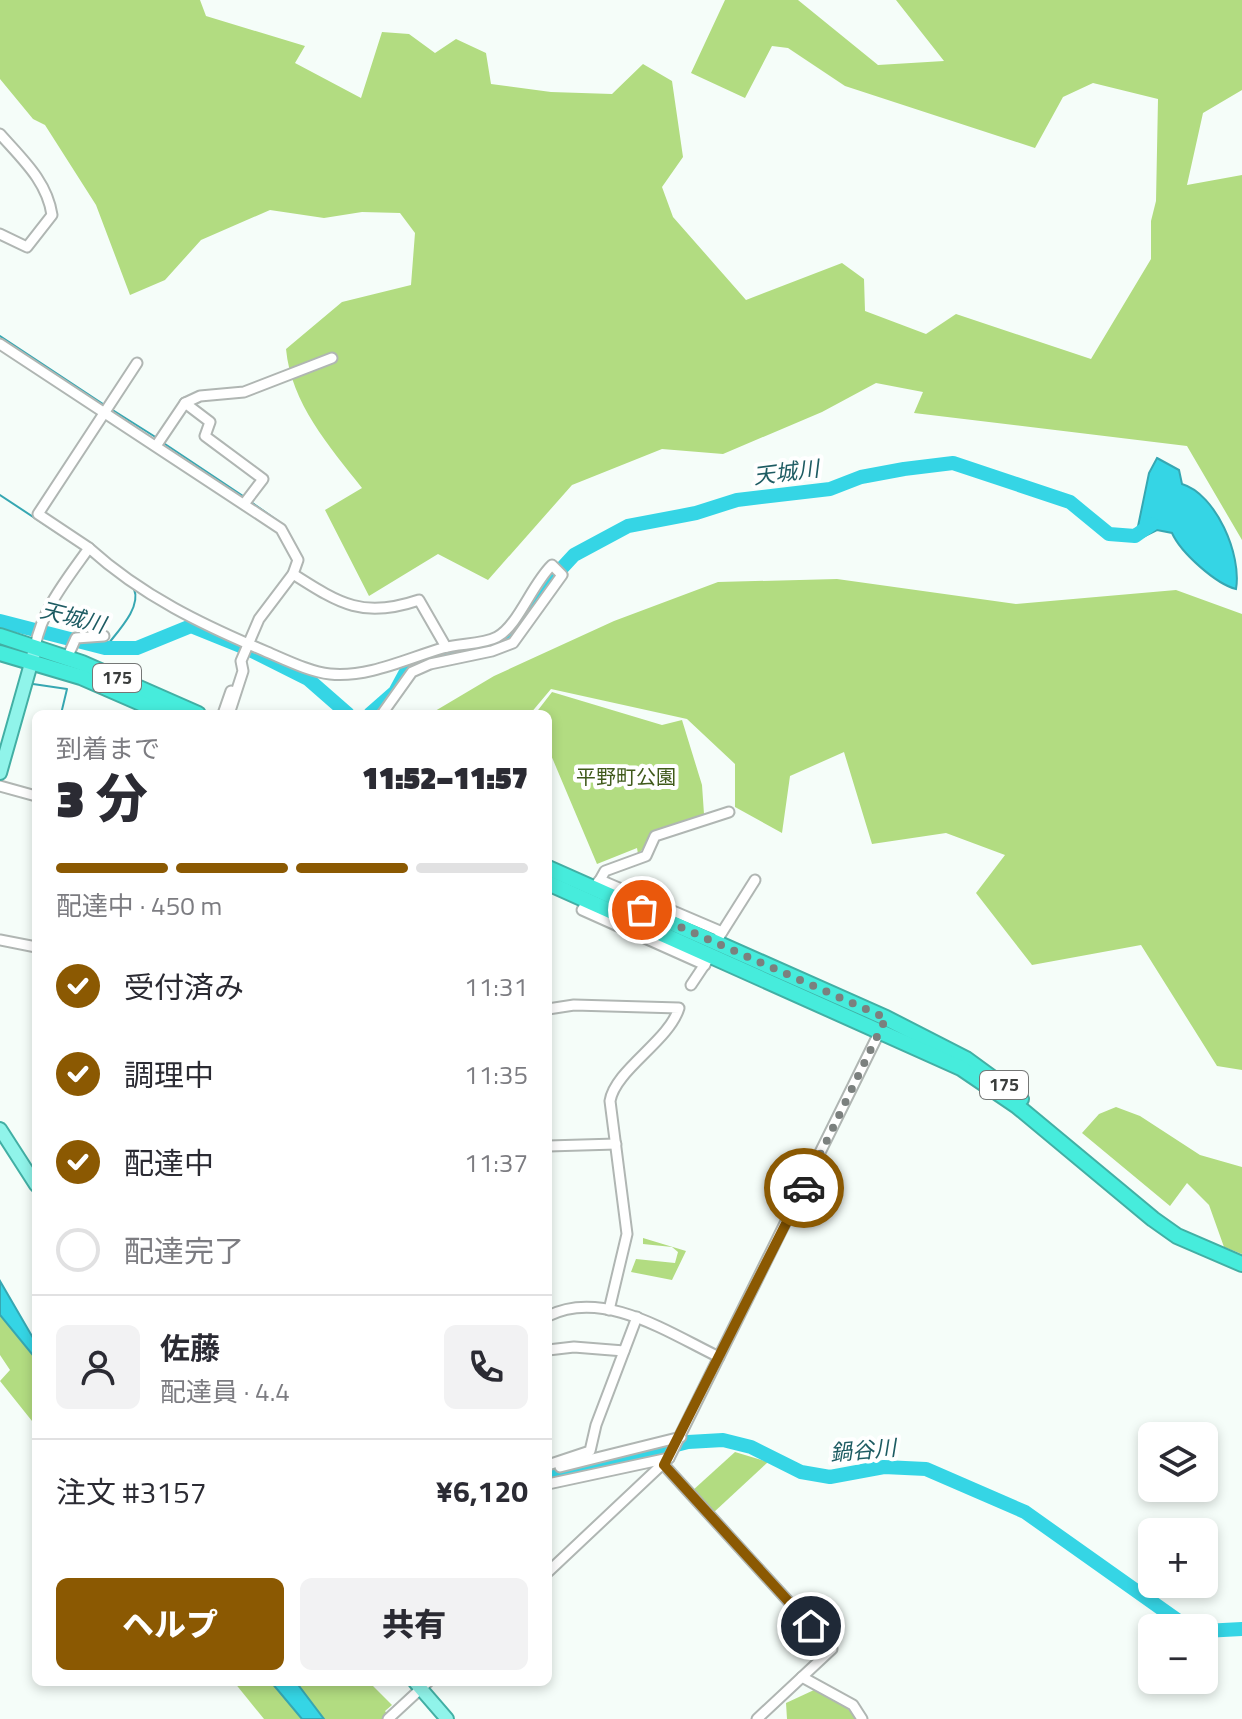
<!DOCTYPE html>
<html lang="ja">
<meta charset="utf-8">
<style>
:root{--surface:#fff;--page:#f2f2f3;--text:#2b2b33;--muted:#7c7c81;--line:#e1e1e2;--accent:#8b5902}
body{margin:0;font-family:"Titillium Web","Noto Sans JP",sans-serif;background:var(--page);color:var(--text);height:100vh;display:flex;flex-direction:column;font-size:30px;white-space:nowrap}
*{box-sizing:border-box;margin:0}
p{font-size:26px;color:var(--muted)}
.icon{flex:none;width:44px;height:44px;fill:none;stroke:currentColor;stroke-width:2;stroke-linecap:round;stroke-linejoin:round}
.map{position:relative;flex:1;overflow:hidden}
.sheet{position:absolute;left:32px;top:710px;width:520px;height:976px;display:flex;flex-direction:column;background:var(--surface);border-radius:12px;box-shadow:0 4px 12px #0003}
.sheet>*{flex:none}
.buttons{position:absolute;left:1138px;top:1422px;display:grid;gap:16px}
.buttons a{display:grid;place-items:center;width:80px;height:80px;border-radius:12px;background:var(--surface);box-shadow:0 4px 12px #0003;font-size:40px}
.pin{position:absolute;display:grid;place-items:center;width:68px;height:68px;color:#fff;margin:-34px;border:4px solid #fff;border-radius:50%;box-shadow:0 2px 8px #0007}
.courier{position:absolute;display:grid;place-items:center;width:80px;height:80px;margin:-40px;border:6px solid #8b5902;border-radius:50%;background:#fff;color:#222;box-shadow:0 2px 10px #0007}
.head em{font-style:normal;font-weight:800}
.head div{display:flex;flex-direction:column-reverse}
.head{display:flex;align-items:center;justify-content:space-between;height:136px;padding:0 24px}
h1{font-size:52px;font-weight:800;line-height:60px}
.bar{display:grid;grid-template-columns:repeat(4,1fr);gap:12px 8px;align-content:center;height:96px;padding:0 24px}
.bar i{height:10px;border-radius:6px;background:var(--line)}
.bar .active{background:var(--accent)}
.bar p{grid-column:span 4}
.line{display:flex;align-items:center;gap:20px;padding:0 24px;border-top:2px solid var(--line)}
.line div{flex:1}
.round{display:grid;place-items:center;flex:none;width:84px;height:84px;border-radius:12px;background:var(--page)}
ol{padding:0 24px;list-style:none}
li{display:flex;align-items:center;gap:24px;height:88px}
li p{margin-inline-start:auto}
li .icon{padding:8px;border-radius:50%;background:var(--accent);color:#fff;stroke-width:4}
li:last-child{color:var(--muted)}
li i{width:44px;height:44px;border:4px solid var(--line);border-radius:50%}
.primary-button{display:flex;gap:16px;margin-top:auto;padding:16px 24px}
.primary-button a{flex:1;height:92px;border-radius:12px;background:var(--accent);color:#fff;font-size:32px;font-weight:800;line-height:92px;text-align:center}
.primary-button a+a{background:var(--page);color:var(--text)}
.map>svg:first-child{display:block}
.green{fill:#b2dc81}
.water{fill:#35d5e5;stroke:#36a7b2;stroke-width:2}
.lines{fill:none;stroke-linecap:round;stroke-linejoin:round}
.stream{stroke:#36a7b2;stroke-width:2}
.river{stroke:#35d5e5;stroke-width:14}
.minor-casing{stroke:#b0b6b3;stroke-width:13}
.major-casing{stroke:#42afa4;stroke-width:16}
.highway-casing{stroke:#42afa4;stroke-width:18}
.minor{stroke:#fff;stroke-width:9}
.major{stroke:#90f4ea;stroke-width:12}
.highway{stroke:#46ecdc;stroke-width:14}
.done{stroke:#7b807e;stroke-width:8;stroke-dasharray:0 14.4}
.route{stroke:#8b5902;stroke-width:10}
.labels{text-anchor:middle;stroke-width:8;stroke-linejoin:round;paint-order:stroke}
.shield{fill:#fff;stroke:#757776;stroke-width:2}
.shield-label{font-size:18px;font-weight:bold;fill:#3a3d3c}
.park-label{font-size:20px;fill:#3f591a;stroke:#fff}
.water-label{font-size:22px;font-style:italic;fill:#1e5c63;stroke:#fff}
</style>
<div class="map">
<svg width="1242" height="1719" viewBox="0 0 1242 1719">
<rect width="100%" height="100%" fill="#f5fdf9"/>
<g class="green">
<path d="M0,0H200L206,16L305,46L295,63L361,98L382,32L409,34L435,53L456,39L486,53L491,84L551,92L612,94L643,64L672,81L683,157L662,187L673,217L746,300L842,263L864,279L865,311L926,334L956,314L1091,359L1151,259V221L1156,201L1158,99L1093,83L1063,97L1035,148L845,86L788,48L772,46L745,98L691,73L725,0H798L878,65L944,61L896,0H1242V90L1203,113L1187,185L1242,175V540L1187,446L914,413L923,392L876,383L822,412L723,454L662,449L572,485L488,580L438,554L369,596L325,510L362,488C329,446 291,403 286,349L342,302L411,285L415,233L400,213L362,212L324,218L270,210L201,240L165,280L130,295L96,205L45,125L33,119L0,79Z"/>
<polygon points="837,579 1016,604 1176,590 1242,614 1242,1070 1217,1066 1141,945 1032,965 976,893 1005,855 946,833 872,844 844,752 790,776 782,833 735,807 735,764 687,719 551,689 530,714 430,714 494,676 614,621 718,582"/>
<polygon points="552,692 662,725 682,720 702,785 704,814 700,818 663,829 638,854 637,848 597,864 548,748 548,714 535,714"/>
<polygon points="1116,1107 1140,1116 1200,1155 1242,1167 1242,1254 1224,1247 1209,1205 1187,1183 1170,1206 1082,1133 1099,1114"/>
<polygon points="643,1238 686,1251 672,1280 631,1272 636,1259 675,1263 678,1252 672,1247 643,1244"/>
<polygon points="0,1315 36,1359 36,1426 0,1381 10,1370 0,1355"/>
<polygon points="735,1452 768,1462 713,1513 692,1491"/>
<polygon points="234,1682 271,1682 302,1719 264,1719"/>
<polygon points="296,1682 369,1682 392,1705 385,1711 391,1719 324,1719"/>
<polygon points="814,1690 842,1703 858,1719 787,1719 786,1703"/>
</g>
<g class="water">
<path d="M1157,458L1179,470L1182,484C1216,494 1242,555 1236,589C1216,584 1181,553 1172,533L1157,530L1135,541L1149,473Z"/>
<polygon points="0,1281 36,1343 36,1359 0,1315"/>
<polygon points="271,1682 296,1682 324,1719 302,1719"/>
</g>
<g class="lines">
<g class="stream">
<polyline points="0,336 106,406"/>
<polyline points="111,409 157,438"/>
<polyline points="162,442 243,496"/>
<polyline points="0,495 83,550"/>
<polyline points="251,502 278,521"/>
<path d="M88,554L134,589C142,608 116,633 105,648"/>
<polyline points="33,684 67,689 61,714"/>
</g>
<g class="river">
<polyline points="0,621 105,648 137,648 191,626 248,649 308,679 348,714"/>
<polyline points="370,714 395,692 408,668 451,652 509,638 537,595 574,555 628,526 696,513 737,500 830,489 861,477 904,469 953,463 1070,502 1109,534 1135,536 1152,524"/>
<polyline points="548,1478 688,1442 723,1440 751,1447 801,1472 830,1477 884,1467 926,1469 1025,1512 1183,1624 1196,1628"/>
<polyline points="1204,1631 1242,1629"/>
</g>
<defs>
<g id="minor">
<path d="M0,134C22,159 47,181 52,215L27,247L0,234"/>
<polyline points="0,344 281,529 298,560 293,574 259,619 241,661 243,671 229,714"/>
<polyline points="185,403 210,422 205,436 263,479 244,504"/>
<polyline points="156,446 185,403 200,396 244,392 332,358"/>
<path d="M89,548C142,596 203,625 267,652C286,660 310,672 330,674C368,678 408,658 443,648C459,643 482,645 497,637C518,626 532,584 552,565L562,575L513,643L492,651L430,664L412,672L382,714"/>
<path d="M293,574C340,604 363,619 419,600L446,647"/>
<path d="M35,647C42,609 67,579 89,548L38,514L137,363"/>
<polyline points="67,658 76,638 104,636"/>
<polyline points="223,714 231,691"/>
<polyline points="0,786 36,796"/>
<polyline points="600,880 605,871 646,856 655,836 729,812"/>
<polyline points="598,882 600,880 722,932"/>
<polyline points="588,900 582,910 705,965"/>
<polyline points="719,937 755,880"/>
<polyline points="0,940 36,947"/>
<polyline points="691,985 707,961"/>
<path d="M548,1009L574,1005L679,1008C669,1041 615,1070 610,1101L627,1234L609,1310"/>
<polyline points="548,1146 616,1144"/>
<path d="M548,1316C603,1288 669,1333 719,1357"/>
<polyline points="548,1350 574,1347 624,1351"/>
<polyline points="548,1465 590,1451 596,1425 637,1317"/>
<polyline points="664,1465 832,1649 757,1719"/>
<polyline points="560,1467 681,1437"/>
<polyline points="548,1484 669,1458"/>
<polyline points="548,1572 669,1458 881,1029"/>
<polyline points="802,1677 853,1705 862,1719"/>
<polyline points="388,1719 428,1682"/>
</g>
<g id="major">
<polyline points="0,773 34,653"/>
<polyline points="0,1129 36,1185"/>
<polyline points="415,1682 447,1719"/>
</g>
<g id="highway">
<polyline points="0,636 82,663 198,714"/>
<polyline points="0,653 81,677 166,714"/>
<polyline points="548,868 886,1018 966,1059 1021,1099"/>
<polyline points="548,883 961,1068 1017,1106 1153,1219 1177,1236 1242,1264"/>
</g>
</defs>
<use href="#minor" class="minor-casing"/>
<use href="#major" class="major-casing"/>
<use href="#highway" class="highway-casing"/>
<use href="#minor" class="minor"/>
<use href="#major" class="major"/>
<use href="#highway" class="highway"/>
</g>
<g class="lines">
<polyline class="done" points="642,910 886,1018 804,1188"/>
<polyline class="route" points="804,1188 664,1465 811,1626"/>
</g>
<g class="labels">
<g class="shield">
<rect x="93" y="664" width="48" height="28" rx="6"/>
<rect x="980" y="1071" width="48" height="28" rx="6"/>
</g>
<g class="shield-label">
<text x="117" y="684">175</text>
<text x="1004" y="1091">175</text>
</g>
<g class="park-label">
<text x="626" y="784">平野町公園</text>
</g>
<g class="water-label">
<text transform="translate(786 472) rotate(-7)" y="8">天城川</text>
<text transform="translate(73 617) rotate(14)" y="8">天城川</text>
<text transform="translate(863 1450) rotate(-5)" y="8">鍋谷川</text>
</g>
</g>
</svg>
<div class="buttons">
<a><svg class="icon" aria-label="layers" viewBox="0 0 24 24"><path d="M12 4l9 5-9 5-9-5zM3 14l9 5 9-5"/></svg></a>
<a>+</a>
<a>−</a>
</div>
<div class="pin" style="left:642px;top:910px;background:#ea580c"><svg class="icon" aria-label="bag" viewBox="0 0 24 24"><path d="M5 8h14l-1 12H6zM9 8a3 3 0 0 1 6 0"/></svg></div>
<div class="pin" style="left:811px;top:1626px;background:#1f2937"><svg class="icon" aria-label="home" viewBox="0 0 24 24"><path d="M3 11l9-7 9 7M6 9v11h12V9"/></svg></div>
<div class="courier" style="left:804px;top:1188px"><svg class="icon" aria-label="car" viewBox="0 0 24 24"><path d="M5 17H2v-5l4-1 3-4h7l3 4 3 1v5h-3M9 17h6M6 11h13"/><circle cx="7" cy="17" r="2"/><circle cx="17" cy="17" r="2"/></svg></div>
<section class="sheet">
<div class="head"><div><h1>3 分</h1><p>到着まで</p></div><em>11:52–11:57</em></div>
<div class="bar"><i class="active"></i><i class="active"></i><i class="active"></i><i></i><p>配達中 · 450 m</p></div>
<ol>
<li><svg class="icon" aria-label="check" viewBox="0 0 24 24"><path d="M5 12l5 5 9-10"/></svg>受付済み<p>11:31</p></li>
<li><svg class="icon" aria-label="check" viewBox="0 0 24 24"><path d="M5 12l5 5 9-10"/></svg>調理中<p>11:35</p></li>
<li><svg class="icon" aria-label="check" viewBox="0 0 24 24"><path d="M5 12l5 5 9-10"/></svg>配達中<p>11:37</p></li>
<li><i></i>配達完了</li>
</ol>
<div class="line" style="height:144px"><a class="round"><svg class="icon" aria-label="person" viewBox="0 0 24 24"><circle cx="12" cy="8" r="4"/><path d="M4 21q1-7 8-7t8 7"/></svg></a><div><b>佐藤</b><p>配達員 · 4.4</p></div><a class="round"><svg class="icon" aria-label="phone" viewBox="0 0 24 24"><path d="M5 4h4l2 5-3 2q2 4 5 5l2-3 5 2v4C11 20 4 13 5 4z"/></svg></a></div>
<div class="line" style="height:104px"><div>注文 #3157</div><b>¥6,120</b></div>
<div class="primary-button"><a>ヘルプ</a><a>共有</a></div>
</section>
</div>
